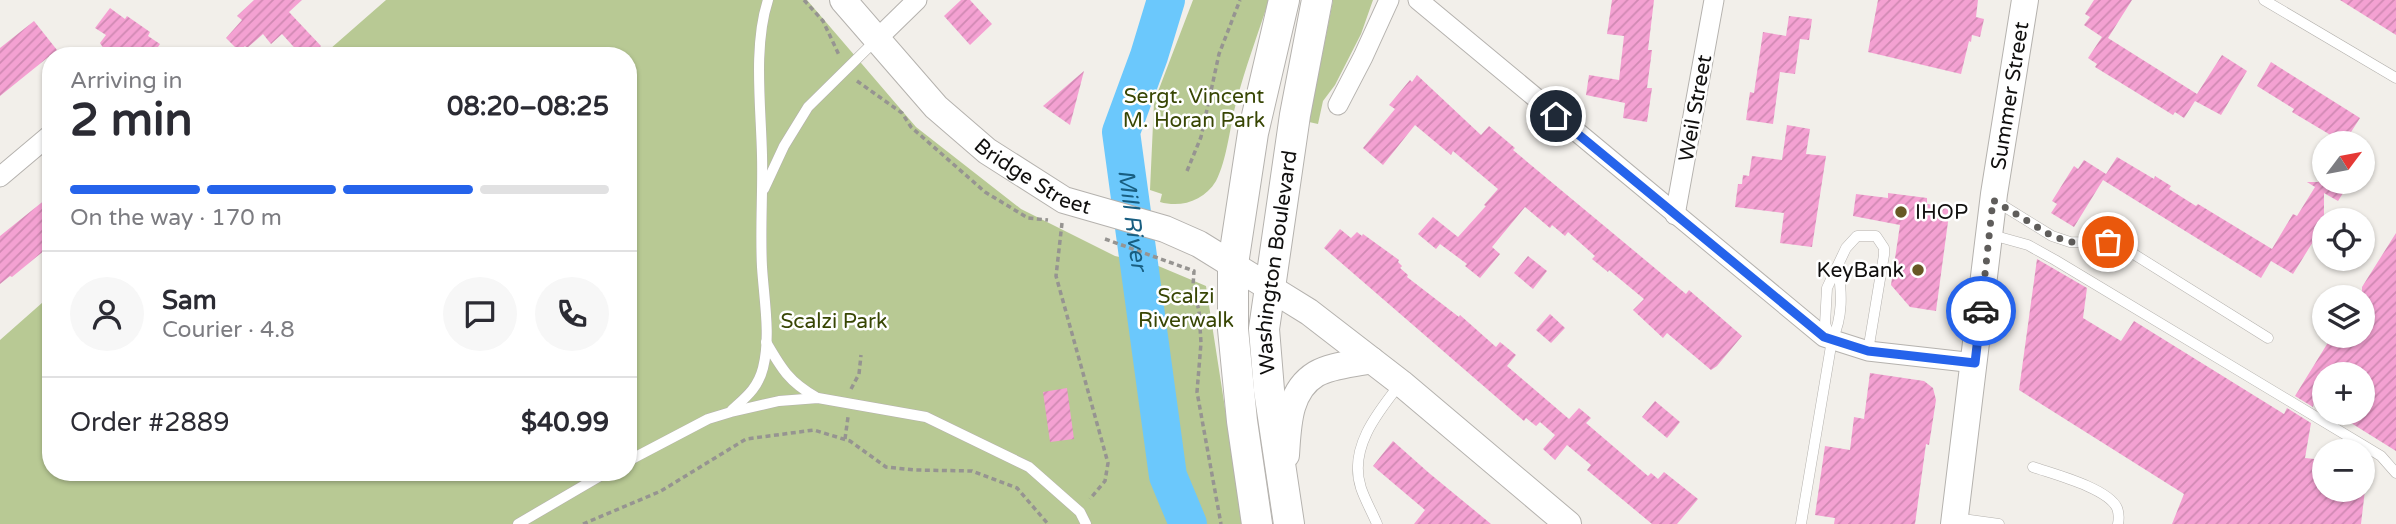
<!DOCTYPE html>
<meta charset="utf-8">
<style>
:root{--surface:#fff;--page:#f7f7f7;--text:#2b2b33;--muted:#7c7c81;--line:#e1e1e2;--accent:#2563eb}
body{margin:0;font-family:"Varela Round",sans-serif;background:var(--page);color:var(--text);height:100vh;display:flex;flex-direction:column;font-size:26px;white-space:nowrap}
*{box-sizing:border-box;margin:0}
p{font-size:23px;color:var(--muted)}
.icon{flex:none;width:38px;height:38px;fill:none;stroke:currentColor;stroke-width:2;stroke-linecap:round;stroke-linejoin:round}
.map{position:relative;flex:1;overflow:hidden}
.details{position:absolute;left:42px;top:47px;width:595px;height:434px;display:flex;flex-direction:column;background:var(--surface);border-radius:28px;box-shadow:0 2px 5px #0004}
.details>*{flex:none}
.needle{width:46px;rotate:58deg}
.controls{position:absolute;left:2312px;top:131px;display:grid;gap:14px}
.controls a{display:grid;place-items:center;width:63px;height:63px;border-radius:50%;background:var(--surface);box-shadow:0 2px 5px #0004;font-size:35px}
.pin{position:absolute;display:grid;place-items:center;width:60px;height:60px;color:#fff;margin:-30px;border:4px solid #fff;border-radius:50%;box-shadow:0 2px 7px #0007}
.courier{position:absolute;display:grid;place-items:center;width:70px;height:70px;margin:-35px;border:5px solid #2563eb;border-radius:50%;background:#fff;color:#222;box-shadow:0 2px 9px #0007}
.overview em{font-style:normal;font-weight:800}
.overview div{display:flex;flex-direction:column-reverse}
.overview{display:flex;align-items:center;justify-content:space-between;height:119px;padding:0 28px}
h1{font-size:46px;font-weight:800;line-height:52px}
.bar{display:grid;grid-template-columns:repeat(4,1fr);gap:10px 7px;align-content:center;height:84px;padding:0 28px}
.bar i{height:9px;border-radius:5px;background:var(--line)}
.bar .active{background:var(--accent)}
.bar p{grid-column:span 4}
.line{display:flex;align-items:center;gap:18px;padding:0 28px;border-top:2px solid var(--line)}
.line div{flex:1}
.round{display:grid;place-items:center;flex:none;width:74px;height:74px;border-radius:37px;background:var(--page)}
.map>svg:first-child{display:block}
.park{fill:#b8c994}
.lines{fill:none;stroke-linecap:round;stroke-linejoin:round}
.river{stroke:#6bc8fc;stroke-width:38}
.building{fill:url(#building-hatch)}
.lane-casing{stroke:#b5b2ae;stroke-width:11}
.street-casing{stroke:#b5b2ae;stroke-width:21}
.secondary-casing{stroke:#b5b2ae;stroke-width:28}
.primary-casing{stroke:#b5b2ae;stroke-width:32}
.path{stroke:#969491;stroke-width:3.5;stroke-dasharray:5 3.5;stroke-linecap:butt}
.lane{stroke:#fff;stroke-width:10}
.street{stroke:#fff;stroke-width:19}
.secondary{stroke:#fff;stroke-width:26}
.primary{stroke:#fff;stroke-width:30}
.done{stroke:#5f5d5b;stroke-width:7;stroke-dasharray:0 12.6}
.route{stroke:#2563eb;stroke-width:9}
.poi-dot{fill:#675825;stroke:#fff;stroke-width:2.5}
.labels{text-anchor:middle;stroke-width:5;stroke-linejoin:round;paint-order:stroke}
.street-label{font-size:21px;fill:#100f0e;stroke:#fff}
.park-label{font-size:21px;fill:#384604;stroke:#fff}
.poi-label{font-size:21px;fill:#100f0e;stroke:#fff;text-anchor:start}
.water-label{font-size:23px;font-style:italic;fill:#185e81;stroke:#fff}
</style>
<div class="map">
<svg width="2396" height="524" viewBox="0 0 2396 524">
<defs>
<pattern id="building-hatch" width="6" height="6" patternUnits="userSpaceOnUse" patternTransform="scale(1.75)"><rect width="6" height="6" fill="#f4a1d2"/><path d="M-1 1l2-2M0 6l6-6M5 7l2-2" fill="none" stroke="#d089b3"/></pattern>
</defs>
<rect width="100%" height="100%" fill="#f2efea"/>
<g class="park">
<polygon points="386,0 807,0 916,127 1021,209 1115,256 1156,265 1206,286 1243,524 0,524 0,340 51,295 51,472 628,472 628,56 322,56"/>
<path d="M1193,0H1269C1258,34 1245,68 1236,103C1230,126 1227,160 1216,181C1204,201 1181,208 1160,202L1162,194L1150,190L1154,102Z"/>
<polygon points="1333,0 1373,0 1361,34 1335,85 1323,101 1318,124 1309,122"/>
</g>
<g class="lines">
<path class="river" id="s1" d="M1166,0L1149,56L1121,132L1168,476L1188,524"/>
</g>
<g class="building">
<polygon points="254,0 302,0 289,12 321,46 310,56 302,56 282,34 271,44 263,34 247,48 245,46 239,51 226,38 242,20 237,16"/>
<polygon points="961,0 970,0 992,24 970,45 944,16"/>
<polygon points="1612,0 1654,0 1648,50 1652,50 1647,88 1652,88 1647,122 1623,118 1625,103 1586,95 1589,75 1619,80 1624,36 1607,34"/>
<polygon points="1878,0 1978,0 1976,17 1984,19 1980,37 1972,35 1971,42 1969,41 1961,74 1868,52"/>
<polygon points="2094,0 2132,0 2108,38 2197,94 2222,55 2247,71 2221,115 2195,101 2184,118 2175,112 2173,115 2095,67 2097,64 2088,58 2102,37 2084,25 2090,17 2085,14"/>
<polygon points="2340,0 2396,0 2396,35"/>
<polygon points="110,8 125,19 127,16 150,32 148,36 160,44 152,56 114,56 104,49 100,43 106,35 95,28"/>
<polygon points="1789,16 1812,19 1809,40 1800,39 1795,74 1780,72 1773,124 1746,120 1750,92 1754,93 1763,32 1786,36"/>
<polygon points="34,21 57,50 0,96 0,48"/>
<polygon points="2271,62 2360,118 2344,143 2292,112 2294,109 2257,86"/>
<polygon points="1084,71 1070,125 1043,106"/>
<polygon points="1417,75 1481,135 1489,126 1515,148 1513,150 1686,294 1689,290 1742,336 1717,366 1711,370 1667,333 1663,338 1633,310 1644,299 1609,270 1608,272 1592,259 1595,256 1568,232 1565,236 1552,225 1550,228 1525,207 1492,247 1500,254 1480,278 1465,266 1467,264 1440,244 1436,249 1418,234 1433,217 1458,237 1486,206 1484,205 1498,189 1453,151 1451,155 1415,125 1383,165 1363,148 1395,109 1389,105 1410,80 1412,82"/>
<polygon points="1787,125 1810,129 1806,154 1826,156 1812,247 1780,243 1784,213 1735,207 1738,184 1742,184 1743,175 1749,176 1752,156 1782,160"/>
<polygon points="2117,157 2154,179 2155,176 2171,186 2169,189 2196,206 2198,204 2272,249 2293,214 2297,216 2315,187 2307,182 2318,182 2324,172 2324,182 2350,182 2338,201 2324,193 2324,224 2293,274 2271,261 2261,278 2103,180 2074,227 2051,213 2057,204 2052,201 2074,166 2078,169 2084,160 2106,174"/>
<polygon points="1888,193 1927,198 1927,204 1950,207 1936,311 1910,307 1891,285 1900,225 1853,216 1856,194 1888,198"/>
<polygon points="51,195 51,245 12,277 10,276 0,284 0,236"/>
<polygon points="1340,229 1351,238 1357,232 1362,236 1363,234 1399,260 1398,262 1402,266 1400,268 1408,275 1407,277 1459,317 1460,315 1496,347 1500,342 1516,355 1507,366 1569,419 1579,408 1591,418 1586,423 1648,476 1651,473 1658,479 1664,472 1698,499 1677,524 1652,524 1587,470 1591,465 1567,445 1555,460 1543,449 1555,435 1540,422 1536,426 1526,418 1524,421 1324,248"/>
<polygon points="2396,233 2396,451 2335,413 2362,413 2362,374 2324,374 2324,406 2314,401 2313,407 2295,396 2332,336 2362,336 2362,287"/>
<polygon points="1528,256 1547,271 1533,289 1514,273"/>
<polygon points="2037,259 2087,288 2083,318 2121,341 2134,321 2284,414 2287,408 2311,423 2305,458 2324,460 2324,490 2365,490 2361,524 2172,524 2184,494 2019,390"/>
<polygon points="1550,314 1565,328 1551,343 1536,330"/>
<polygon points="1870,373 1924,381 1933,388 1936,400 1929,445 1926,444 1915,524 1834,524 1835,518 1815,515 1825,446 1850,450 1854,417 1864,419"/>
<polygon points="1067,388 1074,439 1050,442 1043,392"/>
<polygon points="1655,401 1680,422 1667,438 1642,417"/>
<polygon points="1393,441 1429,473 1491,524 1414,524 1425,510 1373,466"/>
</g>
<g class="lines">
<defs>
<g id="lane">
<polyline points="2264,0 2396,78"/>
<polyline points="764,189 784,146 808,107 876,40"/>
<polyline points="1997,202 2052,236 2070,242 2116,243 2268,338"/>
<polyline points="1992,235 2028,245 2055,260 2381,456 2396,473"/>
<polyline points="1830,336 1825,324 1827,288 1846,248 1857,236 1876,236 1884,248 1884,255 1868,351"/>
<path d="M766,342C781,368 789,382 816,397"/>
<path d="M732,410C746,397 758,388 763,368C771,337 764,299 762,267C760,230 763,192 762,155C761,107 753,46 768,0"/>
<polyline points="628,461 708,419 731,412 779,401 818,398 926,417 1029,467 1080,512 1086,524"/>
<path d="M2033,467C2053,474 2108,488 2117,508C2119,513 2119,519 2118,524"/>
<polyline points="1955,518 1999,524"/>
<polyline points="518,524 607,472"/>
<path d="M1377,524C1372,512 1365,500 1361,488C1348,449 1377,413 1400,384"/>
<path d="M1801,524L1832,340C1843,317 1842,293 1838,268"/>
</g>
<g id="street">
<polyline points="1418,0 1824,337 1868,351 1975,363"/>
<polyline points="877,39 917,0"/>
<polyline points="1338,105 1363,57 1389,0"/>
<polyline points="0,177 51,134"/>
<polyline points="1675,215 1714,0"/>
</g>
<g id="secondary">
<path id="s2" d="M843,0L936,107L987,151L1064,200L1165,229L1199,244L1309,312L1401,383L1568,524"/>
<path d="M1286,455C1288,426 1288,391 1316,374C1331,365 1354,364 1371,360"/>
<path id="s3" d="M1954,524L1994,194L2025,0"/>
</g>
<g id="primary">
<polyline points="1257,524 1242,421 1233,329 1233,264 1253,133 1284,0"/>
<path id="s4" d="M1289,524L1269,390L1264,329L1295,115L1317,0"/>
</g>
</defs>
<use href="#lane" class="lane-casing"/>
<use href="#street" class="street-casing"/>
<use href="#secondary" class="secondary-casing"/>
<use href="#primary" class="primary-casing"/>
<g class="path">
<polyline points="804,0 823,21 839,55"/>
<polyline points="857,81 902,113 911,127 985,192 1028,218 1048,220"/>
<polyline points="1187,171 1201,137 1219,54 1240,0"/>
<polyline points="1062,223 1056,276 1108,463 1105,481 1090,499"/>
<polyline points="1105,239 1194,271 1193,286 1199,311 1201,343 1197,392 1221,524"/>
<polyline points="851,389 859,374 861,355"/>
<polyline points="845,439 848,417"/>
<polyline points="583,524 661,491 746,439 814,430 850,441 886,467 915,470 972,471 1017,488 1048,524"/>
</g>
<use href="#lane" class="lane"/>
<use href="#street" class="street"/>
<use href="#secondary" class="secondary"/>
<use href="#primary" class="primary"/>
</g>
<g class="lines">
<polyline class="done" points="1981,311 1993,200 2052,236 2070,242 2108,242"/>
<polyline class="route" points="1556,116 1824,337 1868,351 1975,363 1981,311"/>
</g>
<g class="poi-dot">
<circle cx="1901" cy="212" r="7"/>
<circle cx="1918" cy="270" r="7"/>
</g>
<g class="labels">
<g class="street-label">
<text dy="7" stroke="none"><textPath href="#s3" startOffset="432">Summer Street</textPath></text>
<text transform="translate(1695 108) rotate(-80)" y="7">Weil Street</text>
<text dy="7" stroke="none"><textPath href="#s2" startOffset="262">Bridge Street</textPath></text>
<text dy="7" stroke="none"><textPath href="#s4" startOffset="264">Washington Boulevard</textPath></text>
</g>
<g class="park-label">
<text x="1194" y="103">Sergt. Vincent<tspan x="1194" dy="24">M. Horan Park</tspan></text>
<text x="1186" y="303">Scalzi<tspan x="1186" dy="24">Riverwalk</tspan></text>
<text x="834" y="328">Scalzi Park</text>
</g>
<g class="poi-label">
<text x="1915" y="219">IHOP</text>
<text x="1904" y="277" text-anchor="end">KeyBank</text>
</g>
<g class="water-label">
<text dy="8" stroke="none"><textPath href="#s1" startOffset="228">Mill River</textPath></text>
</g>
</g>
</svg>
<div class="controls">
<a><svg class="needle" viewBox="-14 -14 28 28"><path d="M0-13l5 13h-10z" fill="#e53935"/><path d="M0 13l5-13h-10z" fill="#7c7c81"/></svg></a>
<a><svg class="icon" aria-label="locate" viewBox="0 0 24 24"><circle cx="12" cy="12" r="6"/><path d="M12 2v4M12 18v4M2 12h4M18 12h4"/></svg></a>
<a><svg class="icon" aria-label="layers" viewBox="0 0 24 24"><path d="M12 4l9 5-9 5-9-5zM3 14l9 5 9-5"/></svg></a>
<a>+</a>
<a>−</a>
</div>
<div class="pin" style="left:2108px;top:242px;background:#ea580c"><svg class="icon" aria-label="bag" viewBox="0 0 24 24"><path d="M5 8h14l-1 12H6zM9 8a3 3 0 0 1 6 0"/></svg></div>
<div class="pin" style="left:1556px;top:116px;background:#1f2937"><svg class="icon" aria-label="home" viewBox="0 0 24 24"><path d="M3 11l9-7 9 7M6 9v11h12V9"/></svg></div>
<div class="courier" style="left:1981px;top:311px"><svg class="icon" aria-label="car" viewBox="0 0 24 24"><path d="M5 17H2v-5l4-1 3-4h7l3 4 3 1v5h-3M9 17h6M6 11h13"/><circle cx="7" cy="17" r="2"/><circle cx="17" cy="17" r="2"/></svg></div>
<section class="details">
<div class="overview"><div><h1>2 min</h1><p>Arriving in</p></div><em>08:20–08:25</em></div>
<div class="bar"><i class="active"></i><i class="active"></i><i class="active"></i><i></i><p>On the way · 170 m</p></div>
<div class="line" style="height:126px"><a class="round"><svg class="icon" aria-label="person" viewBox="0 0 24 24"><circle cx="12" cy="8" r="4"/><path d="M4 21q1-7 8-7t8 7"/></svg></a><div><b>Sam</b><p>Courier · 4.8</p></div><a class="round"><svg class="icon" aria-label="chat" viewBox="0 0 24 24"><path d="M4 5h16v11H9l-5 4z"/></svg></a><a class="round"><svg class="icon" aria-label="phone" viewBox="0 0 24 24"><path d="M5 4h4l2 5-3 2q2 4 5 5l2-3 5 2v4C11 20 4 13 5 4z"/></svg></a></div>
<div class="line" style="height:91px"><div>Order #2889</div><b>$40.99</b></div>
</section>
</div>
